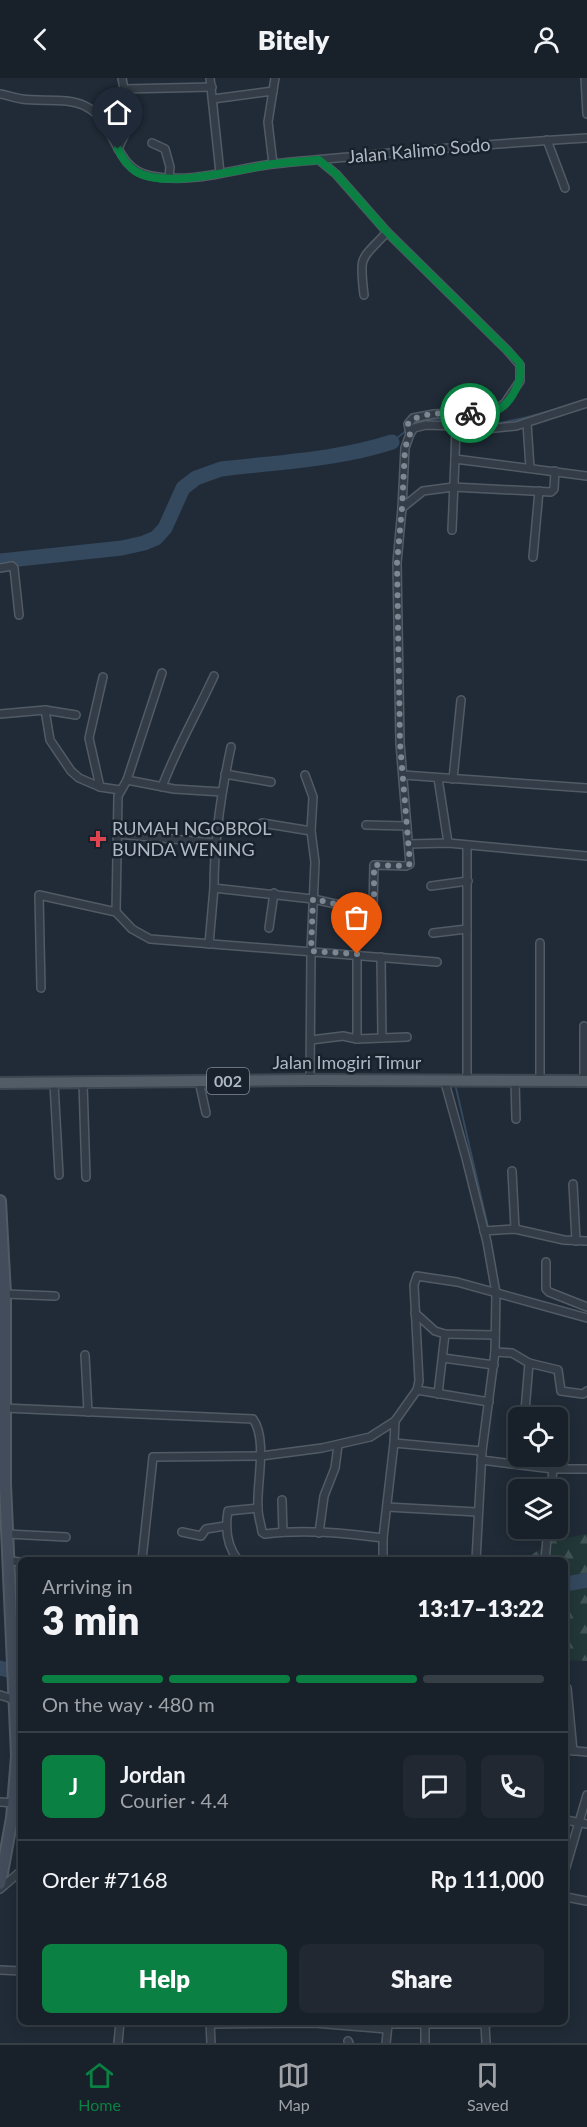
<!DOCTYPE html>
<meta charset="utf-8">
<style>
:root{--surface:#182029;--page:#212831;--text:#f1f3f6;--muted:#9fa3a8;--line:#363e46;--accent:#0b8043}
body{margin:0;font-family:Lato,sans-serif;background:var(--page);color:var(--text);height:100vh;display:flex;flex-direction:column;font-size:22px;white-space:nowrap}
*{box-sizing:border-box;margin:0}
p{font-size:20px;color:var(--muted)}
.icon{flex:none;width:33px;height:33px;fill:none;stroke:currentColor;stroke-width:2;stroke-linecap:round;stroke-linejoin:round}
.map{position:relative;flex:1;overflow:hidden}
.drawer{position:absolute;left:18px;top:1479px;width:550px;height:468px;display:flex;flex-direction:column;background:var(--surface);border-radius:9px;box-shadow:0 3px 15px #0003,0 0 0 2px var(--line)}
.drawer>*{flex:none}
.fabs{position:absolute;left:508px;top:1329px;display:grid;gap:12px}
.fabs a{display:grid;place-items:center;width:60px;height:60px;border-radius:9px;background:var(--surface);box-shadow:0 3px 15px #0003,0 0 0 2px var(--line);font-size:30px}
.pin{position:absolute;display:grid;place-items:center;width:51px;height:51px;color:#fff;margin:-62px -26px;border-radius:50% 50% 50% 0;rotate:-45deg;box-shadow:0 0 6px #0007}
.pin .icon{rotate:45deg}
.courier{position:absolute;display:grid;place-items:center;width:60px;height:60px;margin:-30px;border:4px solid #0b8043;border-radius:50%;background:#fff;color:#222;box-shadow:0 2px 8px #0007}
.summary em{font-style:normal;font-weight:800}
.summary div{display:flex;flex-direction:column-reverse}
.summary{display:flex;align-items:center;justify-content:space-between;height:102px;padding:0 24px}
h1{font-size:39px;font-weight:800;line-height:45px}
.bar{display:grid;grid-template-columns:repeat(4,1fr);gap:9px 6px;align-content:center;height:72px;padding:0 24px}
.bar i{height:8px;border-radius:4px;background:var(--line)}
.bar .active{background:var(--accent)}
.bar p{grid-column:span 4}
.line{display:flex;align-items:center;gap:15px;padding:0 24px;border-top:2px solid var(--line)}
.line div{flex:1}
.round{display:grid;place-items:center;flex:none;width:63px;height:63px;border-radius:9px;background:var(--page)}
.action{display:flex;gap:12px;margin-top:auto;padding:12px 24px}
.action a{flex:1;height:69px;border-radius:9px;background:var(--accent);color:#fff;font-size:24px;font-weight:800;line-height:69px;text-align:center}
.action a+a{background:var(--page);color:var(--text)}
header{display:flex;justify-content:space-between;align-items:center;height:78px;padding:0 24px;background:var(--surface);font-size:27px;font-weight:800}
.tabs{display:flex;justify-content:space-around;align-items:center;height:84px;border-top:2px solid var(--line);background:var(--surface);font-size:16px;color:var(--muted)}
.tabs a{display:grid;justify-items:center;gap:3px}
.tabs .active{color:var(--accent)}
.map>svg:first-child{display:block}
.forest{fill:url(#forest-firs)}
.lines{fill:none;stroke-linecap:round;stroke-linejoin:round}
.stream{stroke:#34485e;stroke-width:2}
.river{stroke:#34485e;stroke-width:15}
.street-casing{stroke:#515b65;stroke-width:10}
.secondary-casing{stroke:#515b65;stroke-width:14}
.primary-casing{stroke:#3d4651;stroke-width:14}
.street{stroke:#343d47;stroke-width:7}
.secondary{stroke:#424c5a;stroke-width:10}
.primary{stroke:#515c67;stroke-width:10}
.done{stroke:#7c8793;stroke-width:6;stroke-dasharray:0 10.8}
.route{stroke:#0b8043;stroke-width:8}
.health-dot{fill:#e0444e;stroke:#19222c;stroke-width:2}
.labels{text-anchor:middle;stroke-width:5;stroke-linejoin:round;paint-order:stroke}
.shield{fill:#19222c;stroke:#818b96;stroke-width:1.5}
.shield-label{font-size:16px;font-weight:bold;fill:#aeb8c4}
.street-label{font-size:18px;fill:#aeb8c4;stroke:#19222c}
.poi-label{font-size:18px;fill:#aeb8c4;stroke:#19222c;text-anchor:start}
</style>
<header><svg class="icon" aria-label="back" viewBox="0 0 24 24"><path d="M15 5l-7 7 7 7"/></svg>Bitely<svg class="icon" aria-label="person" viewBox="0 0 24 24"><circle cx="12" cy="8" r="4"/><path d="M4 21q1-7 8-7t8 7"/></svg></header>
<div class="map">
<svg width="587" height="1965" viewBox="0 0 587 1965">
<defs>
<pattern id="forest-firs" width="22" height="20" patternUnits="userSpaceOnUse" patternTransform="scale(1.5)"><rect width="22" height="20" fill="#223738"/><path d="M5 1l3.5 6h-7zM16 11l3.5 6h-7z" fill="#405253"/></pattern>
</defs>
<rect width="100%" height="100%" fill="#202b37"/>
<polygon class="forest" points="587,1456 587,1583 566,1582 566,1482 524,1482 552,1463"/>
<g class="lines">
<g class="stream">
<path d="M411,348C429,334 460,345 480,346C504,347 543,335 567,328"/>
<polyline points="392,364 407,352"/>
<polyline points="456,1010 488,1149"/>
</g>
<g class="river">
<path d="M0,483L122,470L144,465L156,460L165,450L183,410L196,400L221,391C279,384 336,382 392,364"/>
<polyline points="566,1506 587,1502"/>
<polyline points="0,1590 21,1595"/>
</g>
<defs>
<g id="street">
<polyline points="210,0 220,95"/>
<polyline points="585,0 587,36"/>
<polyline points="124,11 212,9"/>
<path d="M0,16C7,17 15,20 22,21C42,24 67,19 85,28C118,44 112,91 151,98C192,106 233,91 273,86C308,82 343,80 378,76C447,70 517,64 587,60"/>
<polyline points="213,21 273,13"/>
<polyline points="547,62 565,110"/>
<polyline points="152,65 165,71 170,89 169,100"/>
<polyline points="118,71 130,45 122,0"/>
<polyline points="319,82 336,96 387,154 507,272 520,287 520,303 505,325 494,333 434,336 413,340 408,346 410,356"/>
<polyline points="273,86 268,44 275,0"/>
<path d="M364,217C359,175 361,183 387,154"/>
<polyline points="527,345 530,390"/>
<polyline points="455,381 456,348"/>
<polyline points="402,430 423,413 453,409 551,414 554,411 555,393"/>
<polyline points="452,452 455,381 587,398"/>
<polyline points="533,479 539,413"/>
<polyline points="0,490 12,488 14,490 19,537"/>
<polyline points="162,595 127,702 174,711 222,714"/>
<polyline points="45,632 76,637"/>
<polyline points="0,636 45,632 50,662 71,693 79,700 100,709 120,712"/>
<path d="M231,669C221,715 214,762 214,810L313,821L363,832L373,829L374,787L406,788L410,786L400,665L397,485L402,430L405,370L410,356L414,350L426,347L456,348L476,352L516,348L587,325"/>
<polyline points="225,696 271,704"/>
<polyline points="305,697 313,719 311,753 315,784 311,873 310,1002"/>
<polyline points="403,697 587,710"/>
<polyline points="438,700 448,765"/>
<polyline points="453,701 461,622"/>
<polyline points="100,709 89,660 103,599"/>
<path d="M162,709C176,671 197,635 214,598"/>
<polyline points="262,745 311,753"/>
<polyline points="366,747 407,748"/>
<polyline points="117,756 216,765"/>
<polyline points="409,766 448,765 587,778"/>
<polyline points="431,808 468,803"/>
<polyline points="116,834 118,718 127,702"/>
<polyline points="269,850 274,815"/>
<polyline points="433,855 467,851"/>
<polyline points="209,866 214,810"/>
<polyline points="357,876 357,961"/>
<polyline points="381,879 382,960"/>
<polyline points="41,910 39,817 116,834 132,851 150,861 437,884"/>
<polyline points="584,948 584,1003"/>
<polyline points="311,962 343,958 357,961 407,959"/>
<polyline points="444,1001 466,1080 487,1164 496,1215 495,1274 482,1373 476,1482"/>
<polyline points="467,1002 467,767"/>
<polyline points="515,1002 516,1041"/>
<polyline points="540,1002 540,865"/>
<polyline points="199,1003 206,1035"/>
<polyline points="54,1005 59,1097"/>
<polyline points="83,1005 86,1099"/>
<polyline points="512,1093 515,1151"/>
<polyline points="573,1106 576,1163"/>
<polyline points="484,1153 515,1151 564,1162 587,1163"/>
<polyline points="546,1184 546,1211 549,1214 587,1229"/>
<polyline points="5,1216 55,1218"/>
<polyline points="415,1235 435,1253 445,1256 495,1257"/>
<polyline points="495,1274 512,1275 529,1285 558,1292 561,1313 583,1316 587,1313"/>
<polyline points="85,1277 88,1334"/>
<polyline points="443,1280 494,1287"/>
<polyline points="417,1312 489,1324"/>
<polyline points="438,1316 445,1256"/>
<path d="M4,1330L253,1341C268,1362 256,1407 258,1431C258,1438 261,1446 262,1454L265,1456C304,1451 344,1455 383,1460L394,1365L482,1373"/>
<polyline points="525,1333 529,1285"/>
<polyline points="394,1365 395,1343"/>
<polyline points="481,1382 553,1391 587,1391"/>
<polyline points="551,1412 553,1391"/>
<polyline points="282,1422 283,1454"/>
<polyline points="387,1429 477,1434"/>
<polyline points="182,1454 201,1458 206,1451 225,1448"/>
<polyline points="319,1455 324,1418 335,1390 338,1367"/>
<polyline points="7,1456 66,1459"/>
<polyline points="142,1482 153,1379 261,1378 322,1370 370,1359 395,1343 417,1312 419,1303 414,1207 417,1198 457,1204 587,1240"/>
<path d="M238,1482C227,1468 225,1450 228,1433L258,1430"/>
<polyline points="383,1482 383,1460"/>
<polyline points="545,1482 548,1450"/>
<polyline points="10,1483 21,1484"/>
<polyline points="567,1610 573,1673"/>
<polyline points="0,1617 15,1622"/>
<polyline points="566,1672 587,1674"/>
<polyline points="0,1724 14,1725"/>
<polyline points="566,1742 587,1746"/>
<polyline points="566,1789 587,1717"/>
<polyline points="0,1811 21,1793"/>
<polyline points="566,1819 587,1823"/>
<polyline points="0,1892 21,1893"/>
<polyline points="210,1944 211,1965"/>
<polyline points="425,1945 425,1965"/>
<polyline points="210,1946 314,1945 387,1951"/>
<polyline points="388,1946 485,1946 491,1944"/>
<polyline points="485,1946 486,1965"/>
<polyline points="348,1963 349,1965"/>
<polyline points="118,1965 120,1944"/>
<polyline points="386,1965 388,1947"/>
</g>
<polyline id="secondary" points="0,1123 5,1216 5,1406 17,1678 12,1740 0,1806"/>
<polyline id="primary" points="0,1005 310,1002 587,1003"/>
</defs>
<use href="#street" class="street-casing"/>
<use href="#secondary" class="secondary-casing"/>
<use href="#primary" class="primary-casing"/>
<use href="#street" class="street"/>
<use href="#secondary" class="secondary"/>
<use href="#primary" class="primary"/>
</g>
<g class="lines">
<path class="done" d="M357,876L311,873L313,821L363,832L373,829L374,826V787L406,788L410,786L400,665L397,485L402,430L405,370L410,356L408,346C417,333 455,335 470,335"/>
<path class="route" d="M118,71C122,80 127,87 135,93C165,112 238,91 273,86C288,84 304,83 319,82L336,96L387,154L519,284C525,300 511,327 495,333C488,336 478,334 470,335"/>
</g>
<path class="health-dot" d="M95 752h6v6h6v6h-6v6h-6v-6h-6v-6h6z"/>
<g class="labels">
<rect class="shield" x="207" y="990" width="42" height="26" rx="4.5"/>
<g class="shield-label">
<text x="228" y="1009">002</text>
</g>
<g class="street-label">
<text transform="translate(419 73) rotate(-5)" y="6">Jalan Kalimo Sodo</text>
<text x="347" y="991">Jalan Imogiri Timur</text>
</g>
<g class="poi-label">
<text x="112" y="757">RUMAH NGOBROL<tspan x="112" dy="21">BUNDA WENING</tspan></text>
</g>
</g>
</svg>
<div class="fabs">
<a><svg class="icon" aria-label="locate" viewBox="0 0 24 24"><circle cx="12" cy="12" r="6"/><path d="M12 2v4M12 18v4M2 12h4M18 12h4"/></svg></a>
<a><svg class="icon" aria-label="layers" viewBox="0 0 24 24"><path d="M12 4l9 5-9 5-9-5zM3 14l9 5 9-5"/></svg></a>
</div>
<div class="pin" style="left:357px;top:876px;background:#ea580c"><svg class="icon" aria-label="bag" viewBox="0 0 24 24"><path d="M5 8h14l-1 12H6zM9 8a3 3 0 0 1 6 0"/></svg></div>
<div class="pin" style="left:118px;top:71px;background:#1f2937"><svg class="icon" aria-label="home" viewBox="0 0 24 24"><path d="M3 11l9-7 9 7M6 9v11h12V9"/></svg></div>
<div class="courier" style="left:470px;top:335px"><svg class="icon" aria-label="bike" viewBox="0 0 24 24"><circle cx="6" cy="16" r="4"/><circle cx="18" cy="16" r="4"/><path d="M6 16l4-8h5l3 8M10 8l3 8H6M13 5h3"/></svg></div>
<section class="drawer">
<div class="summary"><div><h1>3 min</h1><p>Arriving in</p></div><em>13:17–13:22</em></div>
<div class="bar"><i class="active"></i><i class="active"></i><i class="active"></i><i></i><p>On the way · 480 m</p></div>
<div class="line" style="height:108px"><b class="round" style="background:var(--accent);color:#fff">J</b><div><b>Jordan</b><p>Courier · 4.4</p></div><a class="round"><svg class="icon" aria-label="chat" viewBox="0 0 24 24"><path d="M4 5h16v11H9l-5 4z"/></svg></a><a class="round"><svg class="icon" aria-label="phone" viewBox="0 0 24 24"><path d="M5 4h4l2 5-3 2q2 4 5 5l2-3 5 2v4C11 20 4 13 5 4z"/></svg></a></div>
<div class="line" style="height:78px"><div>Order #7168</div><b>Rp 111,000</b></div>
<div class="action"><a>Help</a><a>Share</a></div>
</section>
</div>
<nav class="tabs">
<a class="active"><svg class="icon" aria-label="home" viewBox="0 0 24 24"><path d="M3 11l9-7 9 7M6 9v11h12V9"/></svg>Home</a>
<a><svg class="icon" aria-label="map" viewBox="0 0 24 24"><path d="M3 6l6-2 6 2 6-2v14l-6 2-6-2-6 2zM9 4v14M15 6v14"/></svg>Map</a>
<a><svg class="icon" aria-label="saved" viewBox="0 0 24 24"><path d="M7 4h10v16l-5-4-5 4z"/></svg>Saved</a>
</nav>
